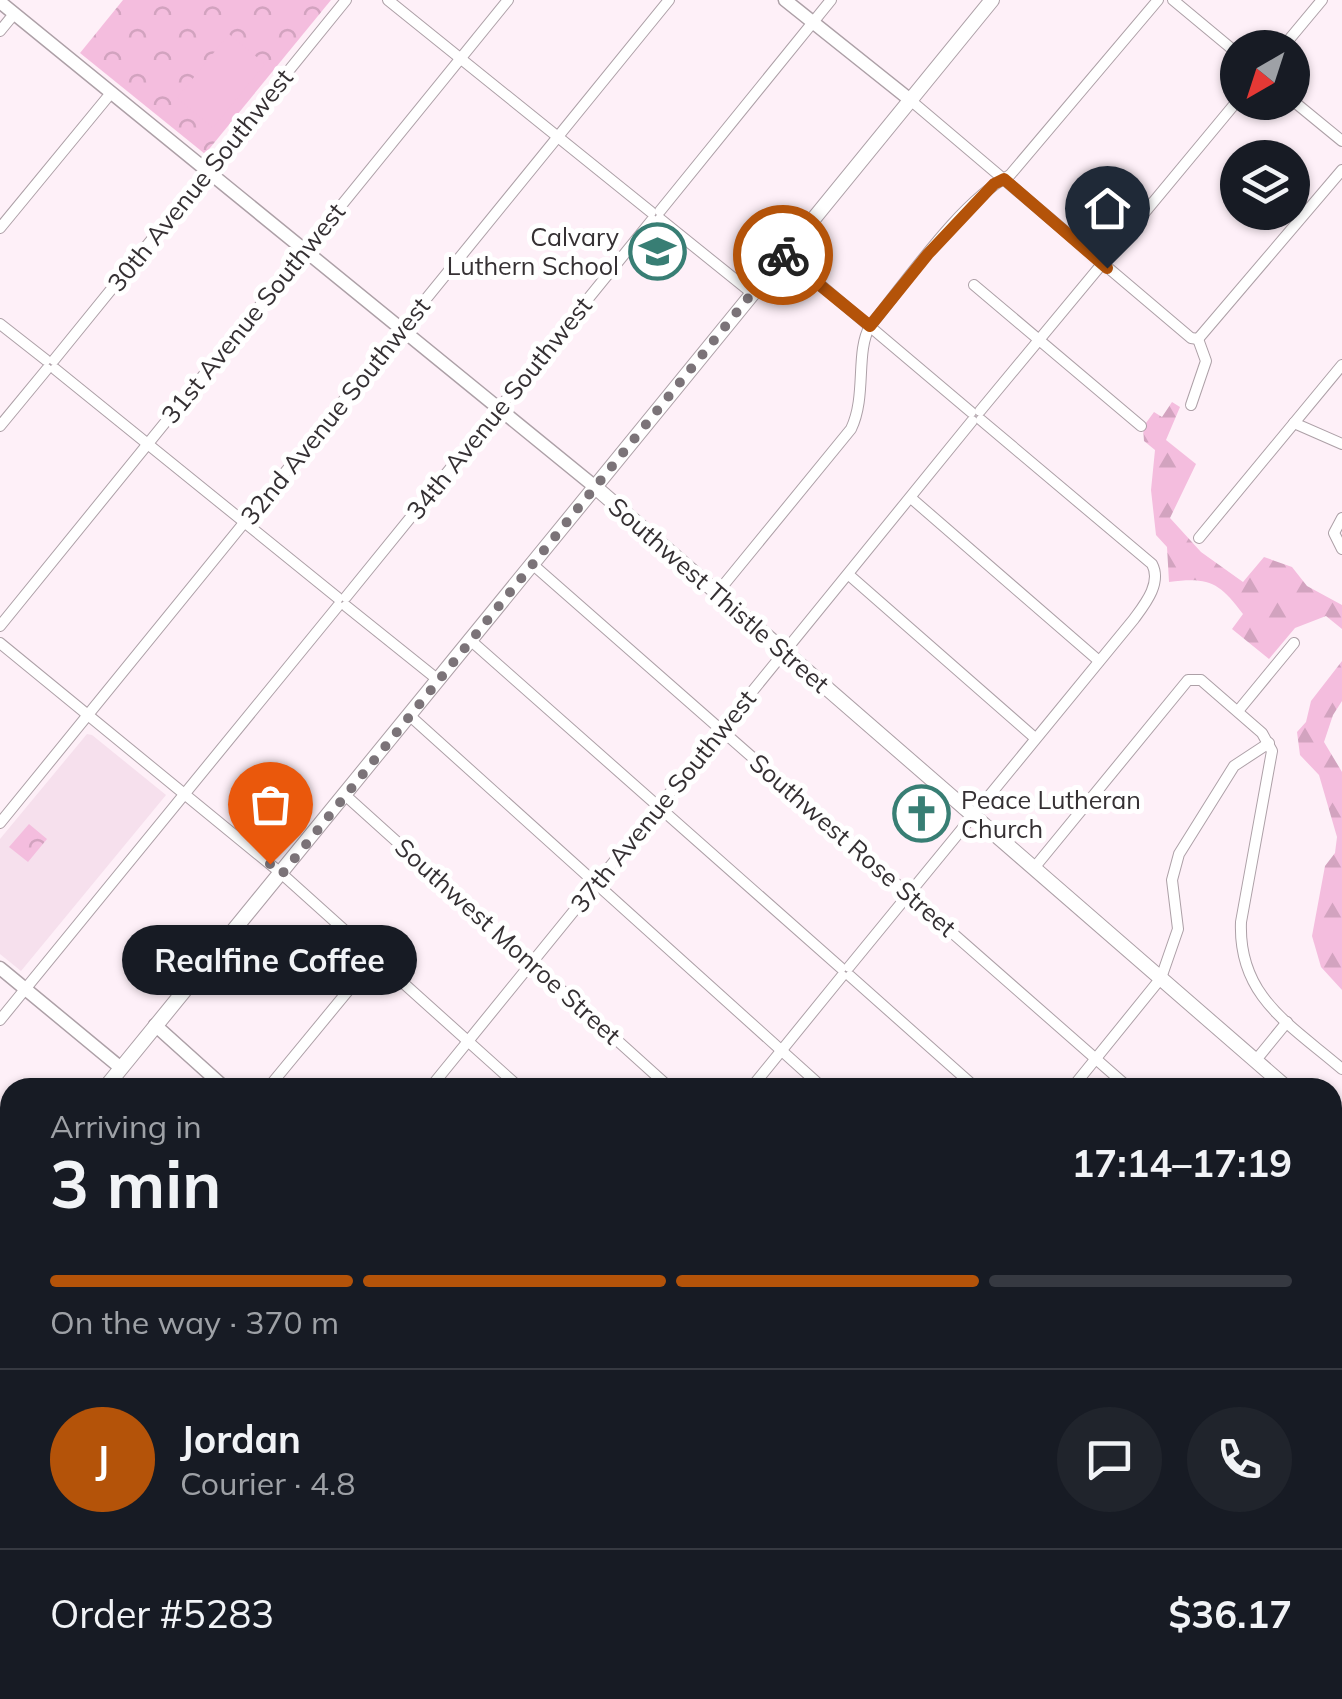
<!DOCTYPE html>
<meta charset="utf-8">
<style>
:root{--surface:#171b24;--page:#20242c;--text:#f1f3f6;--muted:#9ea1a6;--line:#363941;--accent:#b45309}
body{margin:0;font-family:Mulish,sans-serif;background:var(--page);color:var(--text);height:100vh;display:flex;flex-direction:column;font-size:38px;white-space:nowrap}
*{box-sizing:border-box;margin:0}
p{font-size:32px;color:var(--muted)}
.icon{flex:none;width:55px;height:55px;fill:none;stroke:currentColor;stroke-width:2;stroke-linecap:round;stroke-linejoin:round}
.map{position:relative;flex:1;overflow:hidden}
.details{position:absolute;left:0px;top:1078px;width:1342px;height:622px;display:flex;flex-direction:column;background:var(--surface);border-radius:30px 30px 0 0;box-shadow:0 2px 8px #0004}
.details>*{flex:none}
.needle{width:65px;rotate:219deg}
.controls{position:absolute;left:1220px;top:30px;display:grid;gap:20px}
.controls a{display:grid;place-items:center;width:90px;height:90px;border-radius:50%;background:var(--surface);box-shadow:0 2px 8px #0004;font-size:50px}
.pin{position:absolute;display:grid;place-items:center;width:85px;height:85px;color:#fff;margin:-102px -42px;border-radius:50% 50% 50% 0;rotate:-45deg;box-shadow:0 0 10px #0007}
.pin .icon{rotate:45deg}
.courier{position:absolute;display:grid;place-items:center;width:100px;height:100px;margin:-50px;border:8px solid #b45309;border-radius:50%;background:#fff;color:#222;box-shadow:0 2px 12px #0007}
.bubble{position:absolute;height:70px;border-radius:35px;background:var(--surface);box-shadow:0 2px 8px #0004;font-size:32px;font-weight:700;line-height:70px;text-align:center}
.overview em{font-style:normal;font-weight:700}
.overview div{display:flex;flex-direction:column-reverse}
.overview{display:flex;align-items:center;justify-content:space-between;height:170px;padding:0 50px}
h1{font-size:65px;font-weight:700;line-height:75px}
.bar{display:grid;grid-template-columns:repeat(4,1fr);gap:15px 10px;align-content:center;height:120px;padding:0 50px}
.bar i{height:12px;border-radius:8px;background:var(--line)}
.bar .current{background:var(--accent)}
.bar p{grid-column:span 4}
.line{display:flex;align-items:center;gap:25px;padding:0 50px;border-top:2px solid var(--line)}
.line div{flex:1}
.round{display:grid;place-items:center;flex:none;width:105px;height:105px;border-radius:52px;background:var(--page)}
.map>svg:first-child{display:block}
.built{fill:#f6e0ed}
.forest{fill:url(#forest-firs)}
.park{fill:url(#park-crowns)}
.garden{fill:#f4bdde}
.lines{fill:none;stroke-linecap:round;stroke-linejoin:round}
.minor-casing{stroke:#ada0a7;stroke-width:12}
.tertiary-casing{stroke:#ada0a7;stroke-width:15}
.secondary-casing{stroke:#ada0a7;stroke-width:16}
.minor{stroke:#fff;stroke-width:10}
.tertiary{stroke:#fff;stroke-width:12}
.secondary{stroke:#fff;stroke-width:14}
.done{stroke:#7b7378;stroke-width:10;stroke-dasharray:0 18}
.route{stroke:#b45309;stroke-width:12}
.labels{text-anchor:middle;stroke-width:10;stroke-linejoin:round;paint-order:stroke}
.street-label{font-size:25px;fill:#353033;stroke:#fff}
.poi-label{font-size:25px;fill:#353033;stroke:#fff;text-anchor:end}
</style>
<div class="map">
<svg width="1342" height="1699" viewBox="0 0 1342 1699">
<defs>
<pattern id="forest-firs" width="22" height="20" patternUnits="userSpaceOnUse" patternTransform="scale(2.5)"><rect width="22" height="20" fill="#f4bdde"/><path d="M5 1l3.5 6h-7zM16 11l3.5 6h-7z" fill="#d2a3bf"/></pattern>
<pattern id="park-crowns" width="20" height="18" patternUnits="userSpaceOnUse" patternTransform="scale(2.5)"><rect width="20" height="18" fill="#f4bdde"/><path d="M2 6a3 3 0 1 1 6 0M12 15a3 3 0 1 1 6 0" fill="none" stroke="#d2a3bf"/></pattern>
</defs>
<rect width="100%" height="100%" fill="#fef0f8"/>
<polygon class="built" points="87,734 92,735 166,795 21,971 0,954 0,839"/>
<g class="forest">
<path d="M1172,402L1180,407L1166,440L1196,464L1170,518L1201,552L1243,582L1264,557L1292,567L1307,586L1342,605V629L1326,616L1295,628L1269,659L1232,629L1243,614C1219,582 1209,577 1169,582L1167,547L1156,535L1151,490L1155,450L1144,441L1143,427L1154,412L1162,417Z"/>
<polygon points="1342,661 1342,701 1333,715 1324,742 1342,772 1342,990 1321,967 1312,936 1325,866 1335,853 1337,837 1319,775 1300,755 1297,732 1306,722 1311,701"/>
<polygon points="1342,1508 1342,1584 1333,1594 1333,1523"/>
<polygon points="0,1608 10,1609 10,1690 23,1690 25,1699 17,1699 0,1684"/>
<polygon points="1135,1690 1245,1690 1240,1699 1212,1696 1209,1699 1129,1699"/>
</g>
<g class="park">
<polygon points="123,0 331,0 205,154 80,53"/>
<polygon points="29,824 47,839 28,862 9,847"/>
</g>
<polygon class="garden" points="229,34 265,64 213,128 177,98"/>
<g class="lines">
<defs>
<g id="minor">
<polyline points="388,0 651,212"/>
<polyline points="1173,0 1238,54"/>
<polyline points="0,31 14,14"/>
<polyline points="1282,48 1322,0"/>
<polyline points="909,99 1191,338 1198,339"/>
<polyline points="1292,100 1342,141"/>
<polyline points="660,211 831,0"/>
<polyline points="660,219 752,293"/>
<polyline points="0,228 111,93"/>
<polyline points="784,254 971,412"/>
<polyline points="974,285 1141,426"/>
<polyline points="0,324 46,360"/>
<polyline points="1198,339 1342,170"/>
<polyline points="54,360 346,0"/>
<polyline points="55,369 338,598"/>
<polyline points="1191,405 1206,361 1198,339"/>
<polyline points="980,411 1238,100"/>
<polyline points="1294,423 1342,444"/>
<polyline points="0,426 47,369"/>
<polyline points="911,498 1099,661"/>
<polyline points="1342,518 1334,533 1342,549"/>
<polyline points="1199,538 1342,365"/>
<polyline points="531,563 1129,1088"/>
<polyline points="849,575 1035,738"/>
<path d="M717,593L851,429C867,396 855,352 870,326C908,280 959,203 1010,175L1158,0"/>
<polyline points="346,597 652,220"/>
<polyline points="346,606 437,679"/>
<polyline points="0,626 508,0"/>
<polyline points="469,639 841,968"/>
<polyline points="0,643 282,874 520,1088"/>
<polyline points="1238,711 1294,643"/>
<polyline points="409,715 823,1088"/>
<polyline points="345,795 670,1088"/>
<polyline points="0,823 669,0"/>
<path d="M1034,868L1188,680H1201L1262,733L1272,751L1241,922C1238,997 1291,1025 1342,1069"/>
<path d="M849,967L1134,619C1145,604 1162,583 1152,564L981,420"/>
<polyline points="850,976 976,1088"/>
<polyline points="0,1020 338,606"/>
<polyline points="1256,1060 1287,1022"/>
<polyline points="268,1088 375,958"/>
<polyline points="430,1088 972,421"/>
<polyline points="751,1088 842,976"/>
<polyline points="1072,1088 1161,978 1178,929 1172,880 1179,854 1234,766 1269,743"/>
<polyline points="0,1293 10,1301"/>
<polyline points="1332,1329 1342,1318"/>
<polyline points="1332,1461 1341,1450 1342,1440"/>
<polyline points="0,1480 10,1468"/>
<polyline points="0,1513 10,1522"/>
<polyline points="1332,1614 1342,1601"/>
<polyline points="203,1690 214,1699"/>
<polyline points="452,1690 463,1699"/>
<polyline points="523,1690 528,1699"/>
<polyline points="599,1690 610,1699"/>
<polyline points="755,1690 766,1699"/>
<polyline points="910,1690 921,1699"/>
<polyline points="252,1699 259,1690"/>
<polyline points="1064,1699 1073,1690"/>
</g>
<g id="tertiary">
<polyline points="785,0 909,99"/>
<polyline points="0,2 594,486"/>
<polyline points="0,968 121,1068"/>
<polyline points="155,1025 225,1088"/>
</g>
<g id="secondary">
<polyline points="594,486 1287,1088"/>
<polyline points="105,1088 992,0"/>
<polyline points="1332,1128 1342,1136"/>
<polyline points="1332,1166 1342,1155"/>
<polyline points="0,1217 10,1205"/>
<polyline points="891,1699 899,1690"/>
</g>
</defs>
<use href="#minor" class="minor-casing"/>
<use href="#tertiary" class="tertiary-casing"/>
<use href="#secondary" class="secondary-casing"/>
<use href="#minor" class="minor"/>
<use href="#tertiary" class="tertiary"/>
<use href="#secondary" class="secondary"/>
</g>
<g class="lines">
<polyline class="done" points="270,864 282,874 783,255"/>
<polyline class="route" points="783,255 870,326 928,254 994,184 1004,179 1107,268"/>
</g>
<defs>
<symbol id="school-ring" viewBox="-11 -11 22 22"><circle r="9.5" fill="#fff" stroke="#387e74" stroke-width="1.5"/><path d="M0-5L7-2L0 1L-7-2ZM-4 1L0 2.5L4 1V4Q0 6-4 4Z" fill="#387e74"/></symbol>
<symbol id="church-ring" viewBox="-11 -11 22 22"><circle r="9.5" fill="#fff" stroke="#387e74" stroke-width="1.5"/><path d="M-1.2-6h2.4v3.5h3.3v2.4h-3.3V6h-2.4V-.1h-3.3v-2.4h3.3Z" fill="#387e74"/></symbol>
</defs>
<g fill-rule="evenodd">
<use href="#school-ring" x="626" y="220" width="63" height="63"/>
<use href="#church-ring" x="890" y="782" width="63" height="63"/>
</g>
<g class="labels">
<g class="street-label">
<text transform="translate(200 180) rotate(-51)" y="9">30th Avenue Southwest</text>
<text transform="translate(253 313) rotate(-51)" y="9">31st Avenue Southwest</text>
<text transform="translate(499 408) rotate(-51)" y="9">34th Avenue Southwest</text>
<text transform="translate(335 411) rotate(-51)" y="9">32nd Avenue Southwest</text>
<text transform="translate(719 595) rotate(41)" y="9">Southwest Thistle Street</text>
<text transform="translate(663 801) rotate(-51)" y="9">37th Avenue Southwest</text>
<text transform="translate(853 845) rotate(41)" y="9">Southwest Rose Street</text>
<text transform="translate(508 941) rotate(42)" y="9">Southwest Monroe Street</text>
</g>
<g class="poi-label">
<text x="619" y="246">Calvary<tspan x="619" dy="29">Luthern School</tspan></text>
<text x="961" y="809" text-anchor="start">Peace Lutheran<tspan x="961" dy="29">Church</tspan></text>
</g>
</g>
</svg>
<div class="controls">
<a><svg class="needle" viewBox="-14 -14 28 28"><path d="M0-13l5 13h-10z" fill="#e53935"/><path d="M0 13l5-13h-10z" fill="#9ea1a6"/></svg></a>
<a><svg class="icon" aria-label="layers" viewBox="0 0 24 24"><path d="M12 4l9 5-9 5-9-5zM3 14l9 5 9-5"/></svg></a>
</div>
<div class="pin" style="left:270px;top:864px;background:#ea580c"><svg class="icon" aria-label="bag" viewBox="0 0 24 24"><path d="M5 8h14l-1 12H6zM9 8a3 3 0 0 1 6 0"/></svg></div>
<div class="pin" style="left:1107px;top:268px;background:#1f2937"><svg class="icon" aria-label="home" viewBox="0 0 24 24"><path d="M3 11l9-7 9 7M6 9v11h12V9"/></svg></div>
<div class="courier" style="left:783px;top:255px"><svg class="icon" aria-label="bike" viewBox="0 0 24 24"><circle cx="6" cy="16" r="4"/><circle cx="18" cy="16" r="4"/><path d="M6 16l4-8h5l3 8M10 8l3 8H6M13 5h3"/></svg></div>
<div class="bubble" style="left:122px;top:925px;width:295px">Realfine Coffee</div>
<section class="details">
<div class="overview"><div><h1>3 min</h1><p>Arriving in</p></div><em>17:14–17:19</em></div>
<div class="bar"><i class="current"></i><i class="current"></i><i class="current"></i><i></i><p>On the way · 370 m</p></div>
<div class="line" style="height:180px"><b class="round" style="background:var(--accent);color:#fff">J</b><div><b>Jordan</b><p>Courier · 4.8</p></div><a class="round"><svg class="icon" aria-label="chat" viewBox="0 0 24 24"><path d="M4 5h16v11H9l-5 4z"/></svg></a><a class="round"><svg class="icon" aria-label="phone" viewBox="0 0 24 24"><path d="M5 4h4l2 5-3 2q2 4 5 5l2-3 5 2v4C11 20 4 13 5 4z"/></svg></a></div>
<div class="line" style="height:130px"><div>Order #5283</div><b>$36.17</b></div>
</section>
</div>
